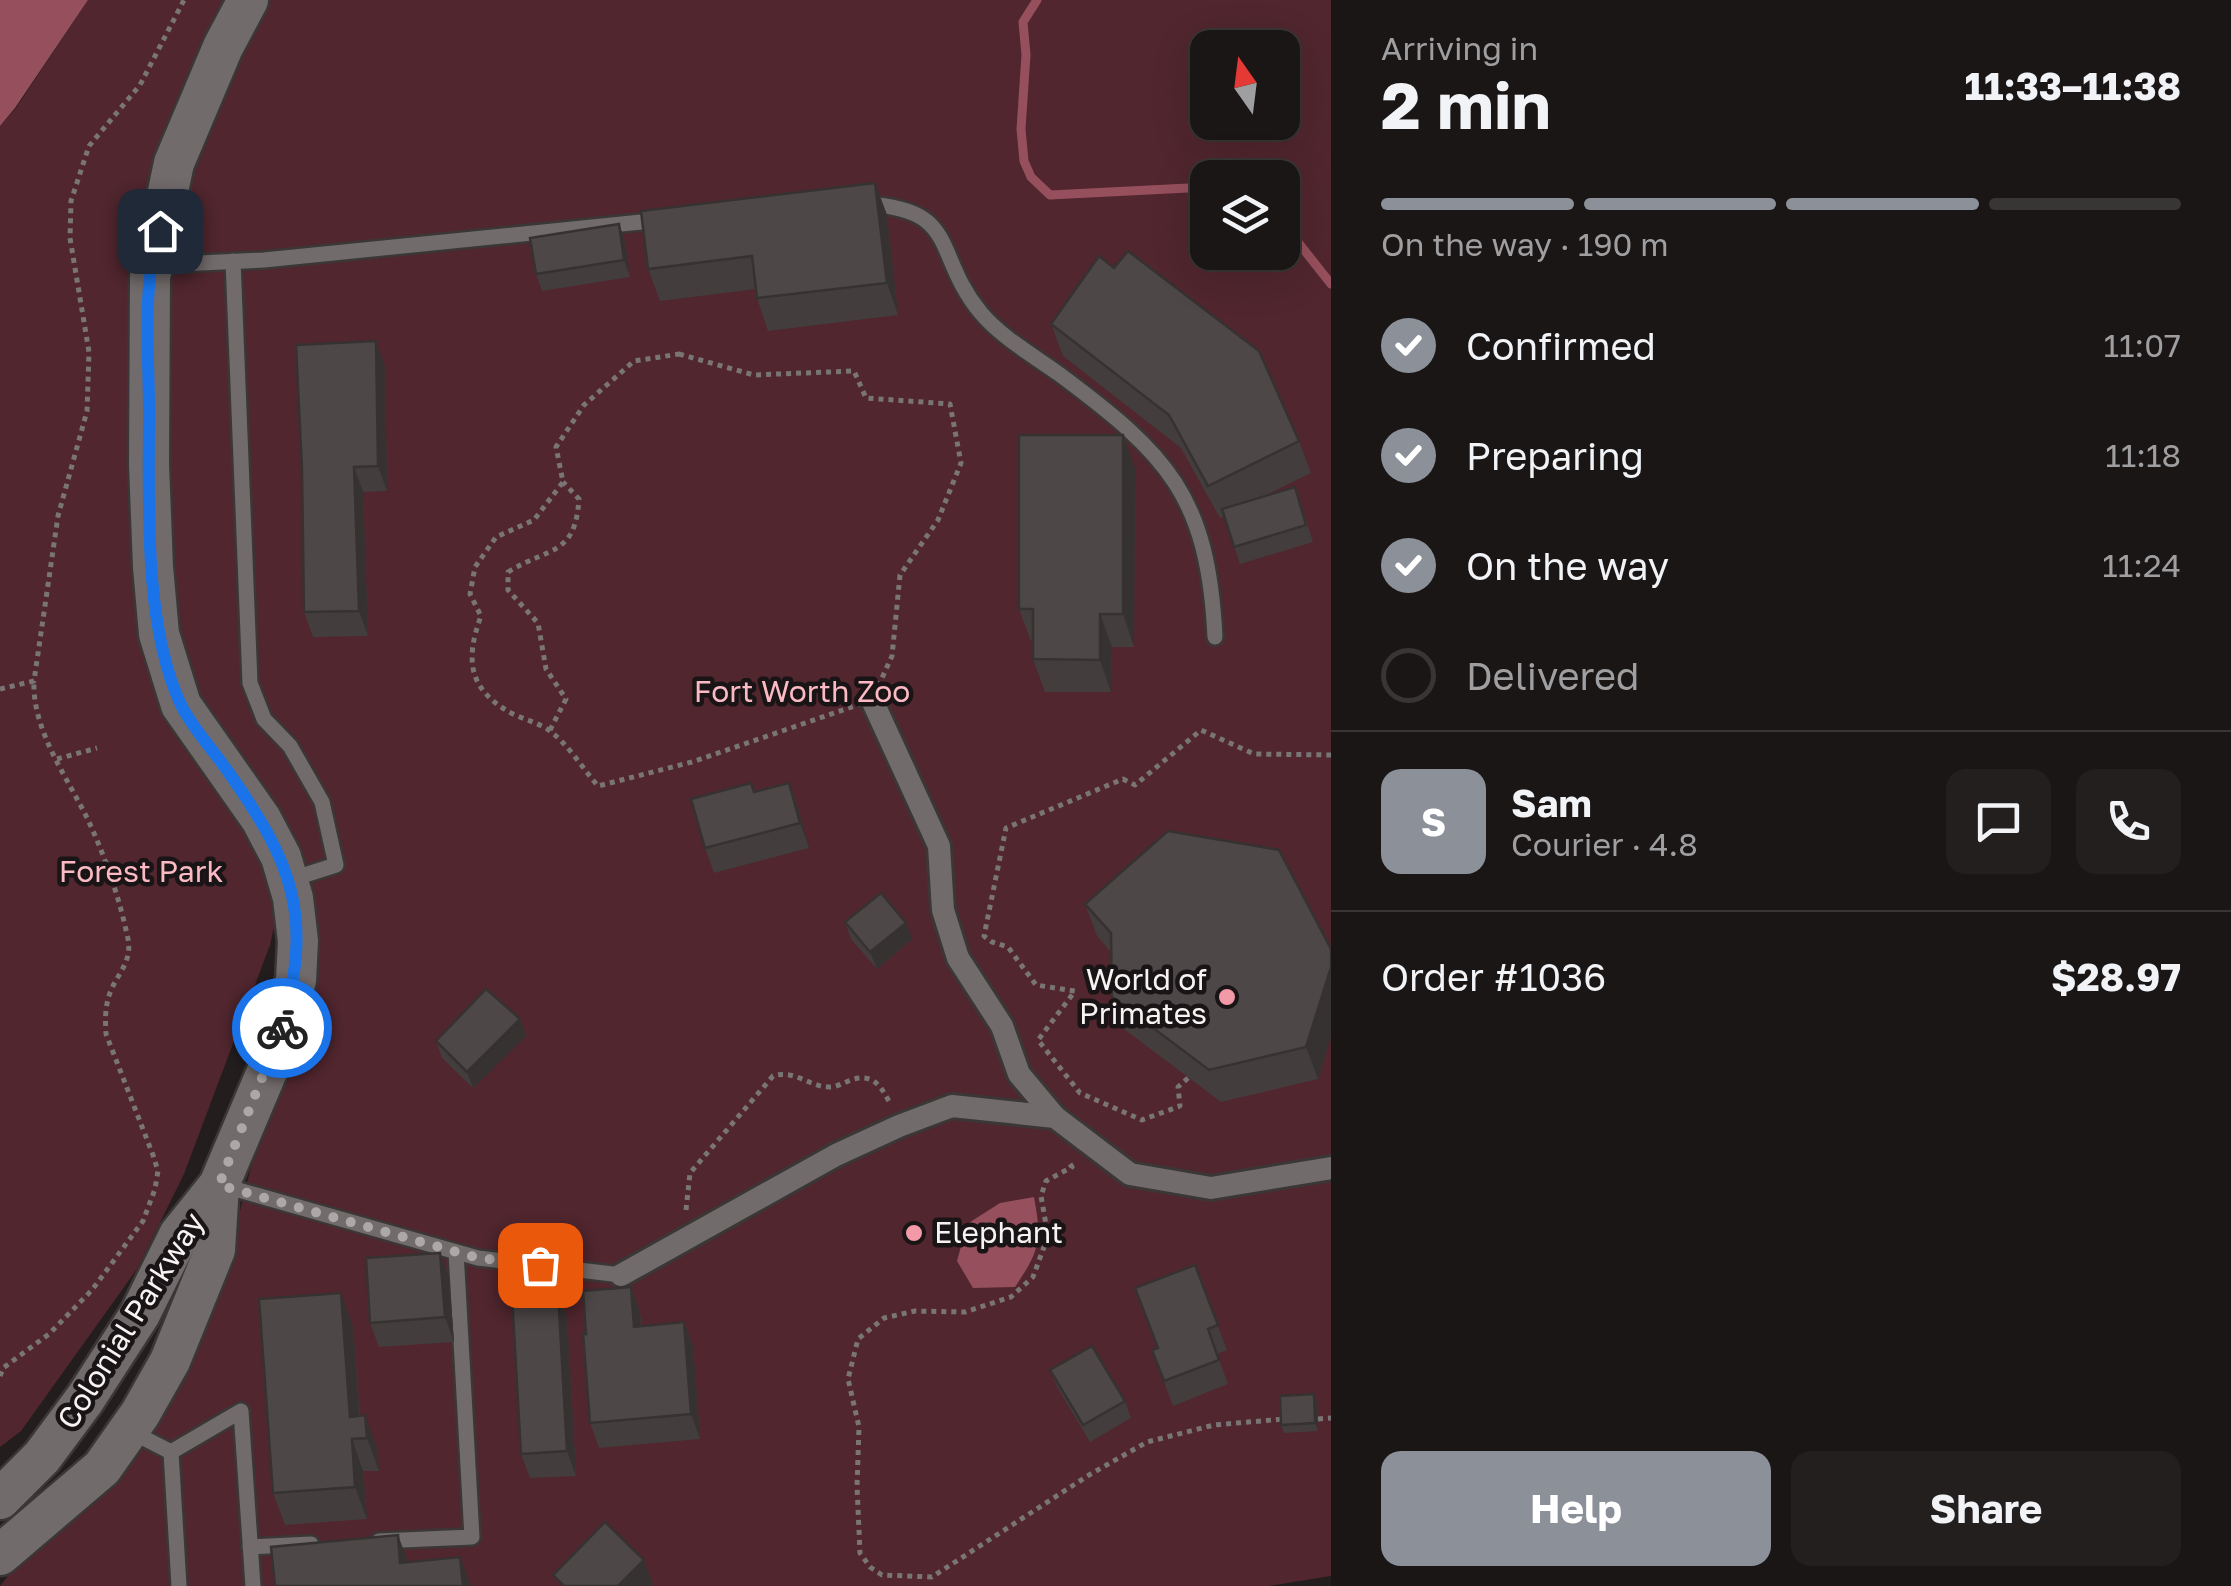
<!DOCTYPE html>
<meta charset="utf-8">
<style>
:root{--surface:#1a1616;--page:#231f1f;--text:#f1f3f6;--muted:#9f9fa1;--line:#383535;--accent:#8c9099}
body{margin:0;font-family:"Golos Text",sans-serif;background:var(--page);color:var(--text);height:100vh;display:flex;flex-direction:column;font-size:38px;white-space:nowrap}
*{box-sizing:border-box;margin:0}
p{font-size:32px;color:var(--muted)}
.icon{flex:none;width:55px;height:55px;fill:none;stroke:currentColor;stroke-width:2;stroke-linecap:round;stroke-linejoin:round}
.map{position:relative;flex:1;overflow:hidden}
.details{display:flex;flex-direction:column;background:var(--surface);width:900px}
.details>*{flex:none}
.needle{width:65px;rotate:346deg}
.fabs{position:absolute;left:1190px;top:30px;display:grid;gap:20px}
.fabs a{display:grid;place-items:center;width:110px;height:110px;border-radius:20px;background:var(--surface);box-shadow:0 10px 40px #0002,0 0 0 2px var(--line);font-size:50px}
.pin{position:absolute;display:grid;place-items:center;width:85px;height:85px;color:#fff;margin:-42px;border-radius:20px;box-shadow:0 5px 15px #0006}
.courier{position:absolute;display:grid;place-items:center;width:100px;height:100px;margin:-50px;border:8px solid #1a73e8;border-radius:50%;background:#fff;color:#222;box-shadow:0 2px 12px #0007}
.summary em{font-style:normal;font-weight:700}
.summary div{display:flex;flex-direction:column-reverse}
.summary{display:flex;align-items:center;justify-content:space-between;height:170px;padding:0 50px}
h1{font-size:65px;font-weight:700;line-height:75px}
.bar{display:grid;grid-template-columns:repeat(4,1fr);gap:15px 10px;align-content:center;height:120px;padding:0 50px}
.bar i{height:12px;border-radius:8px;background:var(--line)}
.bar .on{background:var(--accent)}
.bar p{grid-column:span 4}
.line{display:flex;align-items:center;gap:25px;padding:0 50px;border-top:2px solid var(--line)}
.line div{flex:1}
.round{display:grid;place-items:center;flex:none;width:105px;height:105px;border-radius:20px;background:var(--page)}
ol{padding:0 50px;list-style:none}
li{display:flex;align-items:center;gap:30px;height:110px}
li p{margin-inline-start:auto}
li .icon{padding:10px;border-radius:50%;background:var(--accent);color:#fff;stroke-width:4}
li:last-child{color:var(--muted)}
li i{width:55px;height:55px;border:5px solid var(--line);border-radius:50%}
.button{display:flex;gap:20px;margin-top:auto;padding:20px 50px}
.button a{flex:1;height:115px;border-radius:20px;background:var(--accent);color:#fff;font-size:40px;font-weight:700;line-height:115px;text-align:center}
.button a+a{background:var(--page);color:var(--text)}
main{display:flex;flex:1;min-height:0}
.map>svg:first-child{display:block}
.green{fill:#51262e;fill-rule:evenodd}
.water{fill:#964f5c}
.lines{fill:none;stroke-linecap:round;stroke-linejoin:round}
.stream{stroke:#964f5c;stroke-width:9}
.service-casing{stroke:#3b3737;stroke-width:20}
.pedestrian-casing{stroke:#3b3737;stroke-width:28}
.tertiary-casing{stroke:#3b3737;stroke-width:45}
.path{stroke:#7a7575;stroke-width:5;stroke-dasharray:5 5;stroke-linecap:butt}
.service{stroke:#726b6c;stroke-width:15}
.pedestrian{stroke:#726b6c;stroke-width:22}
.tertiary{stroke:#726b6c;stroke-width:40}
.wall{fill:#433d3e}
.shaded-wall{fill:#373232}
.building{fill:#4e4748;stroke:#373232;stroke-width:2.5}
.done{stroke:#ada8a8;stroke-width:10;stroke-dasharray:0 18}
.route{stroke:#1a73e8;stroke-width:12}
.poi-dot{fill:#f39aa8;stroke:#191415;stroke-width:4}
.labels{text-anchor:middle;stroke-width:9;stroke-linejoin:round;paint-order:stroke}
.park-label{font-size:30px;fill:#fbbac3;stroke:#191415}
.poi-label{font-size:30px;fill:#f7f3f3;stroke:#191415;text-anchor:end}
.street-label{font-size:30px;fill:#f7f3f3;stroke:#191415}
</style>
<main>
<div class="map">
<svg width="1331" height="1586" viewBox="0 0 1331 1586">
<rect width="100%" height="100%" fill="#231d1e"/>
<path class="green" d="M88,0H1331V1576L1269,1586H0L11,1572L55,1537L114,1477L226,1267L253,1159L318,950L310,888L292,845L270,945L184,1174L137,1269L21,1431L0,1447V126L16,108ZM1208,48H1282V122H1208ZM1208,178H1282V252H1208Z"/>
<g class="water">
<polygon points="0,0 88,0 15,108 0,126"/>
<path d="M1034,1197C1042,1240 1040,1250 1015,1287L973,1288L957,1261L967,1224L1000,1203Z"/>
</g>
<g class="lines">
<g class="stream">
<polyline points="1037,0 1023,22 1026,55 1021,129 1024,161 1031,177 1050,195 1208,187"/>
<polyline points="1282,222 1331,284"/>
</g>
<defs>
<g id="service">
<path d="M863,204C961,208 932,254 981,313C1001,337 1034,356 1059,374C1168,455 1208,496 1215,637"/>
<polyline points="233,261 250,683 264,719 290,746 322,802 336,865 289,880"/>
<polyline points="156,265 264,260 661,220"/>
<polyline points="221,1185 478,1258 621,1275"/>
<polyline points="132,1432 171,1452 179,1586"/>
<polyline points="171,1452 241,1411 253,1586"/>
<polyline points="379,1541 472,1537 456,1252"/>
<polyline points="250,1547 311,1544"/>
</g>
<g id="pedestrian">
<polyline points="872,700 939,846 943,910 958,958 1002,1026 1019,1074 1055,1117"/>
<polyline points="621,1275 836,1155 899,1126 952,1106 1055,1117 1130,1174 1211,1188 1331,1168"/>
</g>
<g id="tertiary">
<polyline points="0,1499 42,1457 85,1399 140,1314 179,1235 219,1185 277,1048 296,980 298,941 293,898 281,857 261,819 181,705 159,634 153,567 149,464 150,277 174,163 223,47 248,0"/>
<polyline points="0,1555 102,1468 140,1414 170,1361 215,1250 219,1185"/>
</g>
</defs>
<use href="#service" class="service-casing"/>
<use href="#pedestrian" class="pedestrian-casing"/>
<use href="#tertiary" class="tertiary-casing"/>
<g class="path">
<path d="M679,354L754,375L854,371L866,398L950,404L961,463L938,520L900,575L892,656L872,700L692,762L598,786C583,769 566,741 547,729C536,722 523,719 511,713C468,689 465,660 481,616L470,594L475,567L496,537L534,520L563,482L556,447L584,405L634,361Z"/>
<polyline points="0,689 34,681 58,516 87,411 89,352 70,238 71,201 89,146 140,85 184,0"/>
<path d="M550,730L566,699L546,669L538,623L508,590V572C551,546 575,556 579,499L563,482"/>
<polyline points="57,759 97,748"/>
<polyline points="1188,1078 1178,1087 1180,1106 1142,1120 1080,1093 1038,1040 1075,991 1036,985 1008,947 992,942 984,936 1006,828 1123,779 1135,785 1201,730 1254,754 1331,755"/>
<polyline points="1070,1164 1072,1167 1046,1181 1041,1196 1048,1236 1033,1277 1011,1297 965,1312 915,1311 884,1318 858,1339 848,1379 859,1427 857,1486 860,1553 870,1567 882,1575 932,1577 1089,1475 1147,1442 1214,1425 1284,1419"/>
<path d="M686,1210L690,1173L773,1076C795,1069 809,1087 829,1087C843,1087 853,1074 869,1079C880,1083 884,1093 890,1103"/>
<path d="M0,1376L3,1368L49,1334L92,1290L143,1221L155,1189L158,1171L153,1155L106,1034C105,1018 105,1003 112,988C120,971 132,960 128,939C120,900 106,859 89,822C68,778 32,731 34,681"/>
<polyline points="1318,1419 1331,1418"/>
</g>
<use href="#service" class="service"/>
<use href="#pedestrian" class="pedestrian"/>
<use href="#tertiary" class="tertiary"/>
</g>
<g class="wall">
<polygon points="875,183 887,215 898,315 768,331 757,298 756,289 660,301 648,269"/>
<polygon points="619,224 625,241 630,277 542,291 536,274"/>
<polygon points="1051,324 1299,441 1311,473 1262,497 1301,504 1313,542 1240,564 1224,516 1220,518 1181,448 1063,356"/>
<polygon points="385,366 387,491 363,492 368,636 313,637 304,612"/>
<polygon points="1135,467 1134,647 1112,647 1111,692 1045,692 1033,659 1033,641 1031,641 1019,609"/>
<polygon points="789,783 798,808 809,848 714,873 705,848 754,792"/>
<polygon points="1085,904 1331,949 1331,1037 1318,1079 1221,1102 1124,1029 1112,997 1111,952 1097,936"/>
<polygon points="845,922 912,939 877,969 851,939"/>
<polygon points="520,1019 526,1036 473,1088 442,1058 436,1041"/>
<polygon points="440,1253 449,1277 454,1342 379,1347 370,1323"/>
<polygon points="1195,1265 1227,1350 1217,1354 1228,1384 1173,1406 1152,1350 1158,1348"/>
<polygon points="631,1287 640,1312 642,1326 684,1322 693,1347 700,1439 599,1448 590,1423 586,1334"/>
<polygon points="567,1317 576,1476 530,1478 521,1454"/>
<polygon points="353,1326 360,1416 377,1448 379,1471 363,1471 367,1519 285,1525 273,1493"/>
<polygon points="1050,1370 1125,1401 1131,1418 1090,1442 1057,1387"/>
<polygon points="1314,1394 1317,1402 1318,1431 1284,1433 1281,1425"/>
</g>
<g class="shaded-wall">
<polygon points="875,183 887,215 898,315 887,283"/>
<polygon points="619,224 625,241 630,277 624,260"/>
<polygon points="376,341 385,366 387,491 378,466"/>
<polygon points="1123,435 1135,467 1134,647 1123,614"/>
<polygon points="354,467 363,492 368,636 359,611"/>
<polygon points="1100,614 1112,647 1111,692 1100,660"/>
<polygon points="789,783 798,808 809,848 800,823"/>
<polygon points="906,923 912,939 877,969 870,952"/>
<polygon points="1331,967 1331,1037 1318,1079 1306,1047"/>
<polygon points="520,1019 526,1036 473,1088 467,1072"/>
<polygon points="440,1253 449,1277 454,1342 445,1317"/>
<polygon points="631,1287 640,1312 643,1351 634,1327"/>
<polygon points="558,1292 567,1317 576,1476 567,1451"/>
<polygon points="341,1293 353,1326 361,1439 350,1417"/>
<polygon points="684,1322 693,1347 700,1439 691,1414"/>
<polygon points="1314,1394 1317,1402 1318,1431 1315,1423"/>
<polygon points="365,1415 377,1448 379,1471 367,1438"/>
<polygon points="352,1439 363,1471 367,1519 355,1487"/>
<polygon points="398,1535 410,1567 400,1563"/>
<polygon points="460,1557 471,1586 463,1586"/>
<polygon points="644,1560 653,1585 652,1586 618,1586"/>
</g>
<g class="building">
<polygon points="875,183 887,283 757,298 752,256 648,269 641,211"/>
<polygon points="619,224 624,260 536,274 530,238"/>
<polygon points="1128,251 1259,351 1299,441 1208,486 1169,415 1051,324 1099,256 1114,268"/>
<polygon points="376,341 378,466 354,467 359,611 304,612 302,469 296,345"/>
<polygon points="1019,435 1123,435 1123,614 1100,614 1100,660 1033,659 1033,609 1019,609"/>
<polygon points="1295,487 1306,525 1234,547 1222,509"/>
<polygon points="751,783 754,792 789,783 800,823 705,848 691,799"/>
<polygon points="1168,831 1279,850 1331,949 1331,967 1306,1047 1209,1070 1112,997 1111,933 1085,904"/>
<polygon points="881,893 906,923 870,952 845,922"/>
<polygon points="486,989 520,1019 467,1072 436,1041"/>
<polygon points="440,1253 445,1317 370,1323 366,1258"/>
<polygon points="1195,1265 1218,1325 1208,1329 1219,1360 1164,1381 1152,1350 1158,1348 1135,1288"/>
<polygon points="631,1287 634,1327 684,1322 691,1414 590,1423 583,1333 586,1334 583,1291"/>
<polygon points="558,1292 567,1451 521,1454 512,1295"/>
<polygon points="341,1293 350,1417 365,1415 367,1438 352,1439 355,1487 273,1493 259,1299"/>
<polygon points="1092,1346 1125,1401 1083,1425 1050,1370"/>
<polygon points="1314,1394 1315,1423 1281,1425 1280,1396"/>
<polygon points="605,1522 644,1560 618,1586 564,1586 553,1575"/>
<polygon points="398,1535 400,1563 460,1557 463,1586 275,1586 271,1547"/>
</g>
<g class="lines">
<polyline class="done" points="282,1028 219,1185 478,1258 540,1265"/>
<path class="route" d="M160,231C156,246 152,261 150,276C145,320 149,368 149,412C149,500 143,624 181,705C193,729 214,751 229,773C294,865 313,917 282,1028"/>
</g>
<g class="poi-dot">
<circle cx="1227" cy="997" r="10"/>
<circle cx="914" cy="1233" r="10"/>
</g>
<g class="labels">
<g class="park-label">
<text x="802" y="702">Fort Worth Zoo</text>
<text x="141" y="882">Forest Park</text>
</g>
<g class="poi-label">
<text x="1207" y="990">World of<tspan x="1207" dy="34">Primates</tspan></text>
<text x="934" y="1243" text-anchor="start">Elephant</text>
</g>
<g class="street-label">
<text transform="translate(131 1321) rotate(-58)" y="10">Colonial Parkway</text>
</g>
</g>
</svg>
<div class="fabs">
<a><svg class="needle" viewBox="-14 -14 28 28"><path d="M0-13l5 13h-10z" fill="#e53935"/><path d="M0 13l5-13h-10z" fill="#9f9fa1"/></svg></a>
<a><svg class="icon" aria-label="layers" viewBox="0 0 24 24"><path d="M12 4l9 5-9 5-9-5zM3 14l9 5 9-5"/></svg></a>
</div>
<div class="pin" style="left:540px;top:1265px;background:#ea580c"><svg class="icon" aria-label="bag" viewBox="0 0 24 24"><path d="M5 8h14l-1 12H6zM9 8a3 3 0 0 1 6 0"/></svg></div>
<div class="pin" style="left:160px;top:231px;background:#1f2937"><svg class="icon" aria-label="home" viewBox="0 0 24 24"><path d="M3 11l9-7 9 7M6 9v11h12V9"/></svg></div>
<div class="courier" style="left:282px;top:1028px"><svg class="icon" aria-label="bike" viewBox="0 0 24 24"><circle cx="6" cy="16" r="4"/><circle cx="18" cy="16" r="4"/><path d="M6 16l4-8h5l3 8M10 8l3 8H6M13 5h3"/></svg></div>
</div>
<section class="details">
<div class="summary"><div><h1>2 min</h1><p>Arriving in</p></div><em>11:33–11:38</em></div>
<div class="bar"><i class="on"></i><i class="on"></i><i class="on"></i><i></i><p>On the way · 190 m</p></div>
<ol>
<li><svg class="icon" aria-label="check" viewBox="0 0 24 24"><path d="M5 12l5 5 9-10"/></svg>Confirmed<p>11:07</p></li>
<li><svg class="icon" aria-label="check" viewBox="0 0 24 24"><path d="M5 12l5 5 9-10"/></svg>Preparing<p>11:18</p></li>
<li><svg class="icon" aria-label="check" viewBox="0 0 24 24"><path d="M5 12l5 5 9-10"/></svg>On the way<p>11:24</p></li>
<li><i></i>Delivered</li>
</ol>
<div class="line" style="height:180px"><b class="round" style="background:var(--accent);color:#fff">S</b><div><b>Sam</b><p>Courier · 4.8</p></div><a class="round"><svg class="icon" aria-label="chat" viewBox="0 0 24 24"><path d="M4 5h16v11H9l-5 4z"/></svg></a><a class="round"><svg class="icon" aria-label="phone" viewBox="0 0 24 24"><path d="M5 4h4l2 5-3 2q2 4 5 5l2-3 5 2v4C11 20 4 13 5 4z"/></svg></a></div>
<div class="line" style="height:130px"><div>Order #1036</div><b>$28.97</b></div>
<div class="button"><a>Help</a><a>Share</a></div>
</section>
</main>
